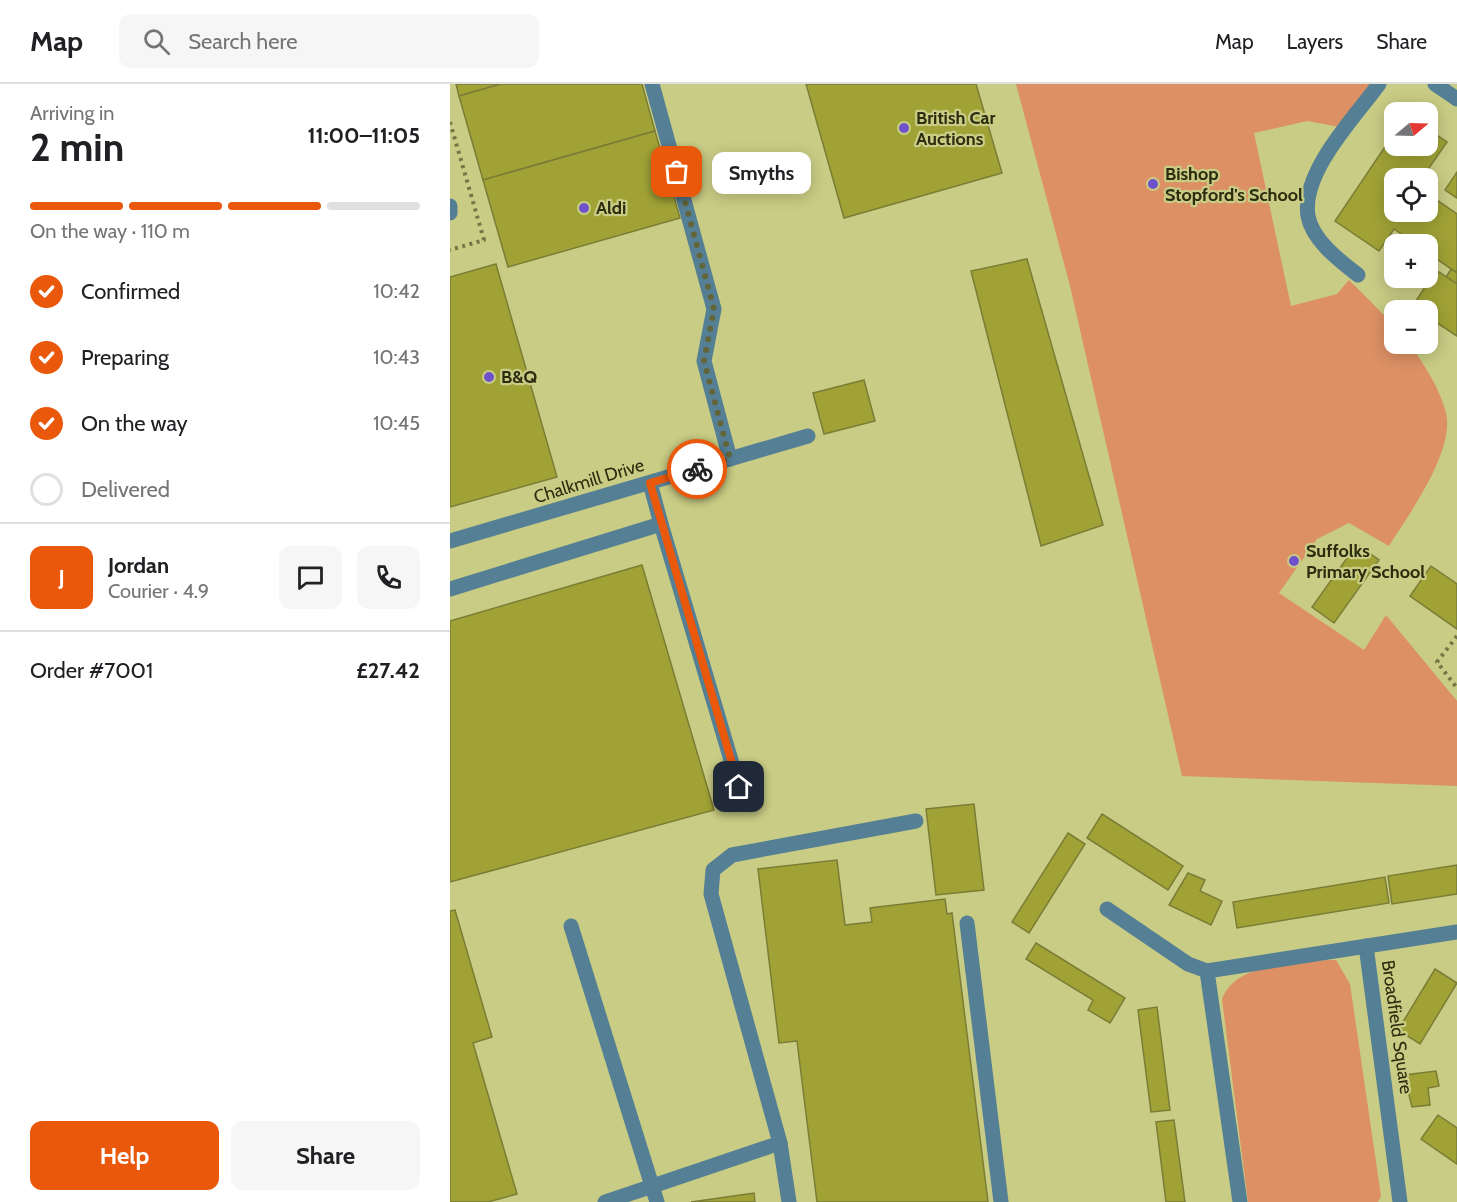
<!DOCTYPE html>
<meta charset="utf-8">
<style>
:root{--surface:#fff;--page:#f6f6f6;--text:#202124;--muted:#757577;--line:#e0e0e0;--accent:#ea580c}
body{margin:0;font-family:Cabin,sans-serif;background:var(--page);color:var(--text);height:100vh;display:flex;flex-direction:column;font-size:22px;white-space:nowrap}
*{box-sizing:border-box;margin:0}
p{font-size:20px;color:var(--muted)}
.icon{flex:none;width:33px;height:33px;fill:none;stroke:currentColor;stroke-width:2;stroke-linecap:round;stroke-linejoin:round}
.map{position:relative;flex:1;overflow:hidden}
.side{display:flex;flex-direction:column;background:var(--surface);width:450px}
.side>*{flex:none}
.needle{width:39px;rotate:71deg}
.buttons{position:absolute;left:934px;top:18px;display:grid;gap:12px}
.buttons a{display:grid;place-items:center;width:54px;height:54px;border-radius:12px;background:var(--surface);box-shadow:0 3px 15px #0003;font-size:30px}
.pin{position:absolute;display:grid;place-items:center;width:51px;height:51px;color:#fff;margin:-26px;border-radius:12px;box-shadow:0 3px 9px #0006}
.courier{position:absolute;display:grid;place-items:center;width:60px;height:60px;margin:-30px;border:4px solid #ea580c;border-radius:50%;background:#fff;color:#222;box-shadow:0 2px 8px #0007}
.bubble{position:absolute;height:42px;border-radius:12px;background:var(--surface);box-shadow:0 3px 15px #0003;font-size:20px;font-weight:800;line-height:42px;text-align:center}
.headline em{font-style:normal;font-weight:800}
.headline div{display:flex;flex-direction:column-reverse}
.headline{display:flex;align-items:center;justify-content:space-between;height:102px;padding:0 30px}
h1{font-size:39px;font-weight:800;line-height:45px}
.bar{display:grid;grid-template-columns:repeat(4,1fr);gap:9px 6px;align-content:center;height:72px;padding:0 30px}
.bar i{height:8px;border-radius:4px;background:var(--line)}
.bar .selected{background:var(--accent)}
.bar p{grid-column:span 4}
.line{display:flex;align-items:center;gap:15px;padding:0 30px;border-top:2px solid var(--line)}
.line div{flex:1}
.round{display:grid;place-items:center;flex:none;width:63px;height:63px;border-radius:12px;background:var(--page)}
ol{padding:0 30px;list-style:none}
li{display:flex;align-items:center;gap:18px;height:66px}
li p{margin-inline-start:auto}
li .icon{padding:6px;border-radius:50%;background:var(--accent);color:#fff;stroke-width:4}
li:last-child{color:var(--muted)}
li i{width:33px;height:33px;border:3px solid var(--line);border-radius:50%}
.primary-button{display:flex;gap:12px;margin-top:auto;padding:12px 30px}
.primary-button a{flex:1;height:69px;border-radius:12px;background:var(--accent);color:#fff;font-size:24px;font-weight:800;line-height:69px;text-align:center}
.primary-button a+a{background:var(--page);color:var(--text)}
header{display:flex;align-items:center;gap:36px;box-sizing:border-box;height:84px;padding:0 30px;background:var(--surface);border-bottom:2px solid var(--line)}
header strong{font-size:28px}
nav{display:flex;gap:33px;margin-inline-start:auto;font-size:21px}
.search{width:420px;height:54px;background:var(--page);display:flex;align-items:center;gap:15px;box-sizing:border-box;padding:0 21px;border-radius:12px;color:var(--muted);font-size:22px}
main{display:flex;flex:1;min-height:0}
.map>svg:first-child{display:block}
.green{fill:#dc9064}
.building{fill:#a0a236;stroke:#7b7d36;stroke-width:1.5}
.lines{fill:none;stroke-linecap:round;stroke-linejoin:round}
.path{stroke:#747645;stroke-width:4;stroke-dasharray:3 4.5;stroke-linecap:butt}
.minor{stroke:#547f95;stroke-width:15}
.done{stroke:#636538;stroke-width:6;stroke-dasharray:0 10.8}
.route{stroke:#ea580c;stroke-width:8}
.poi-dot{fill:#6f51cb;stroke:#c9cc84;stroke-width:2}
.labels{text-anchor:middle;stroke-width:4.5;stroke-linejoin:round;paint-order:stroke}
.poi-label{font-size:18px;font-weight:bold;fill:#2c2d0f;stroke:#c9cc84;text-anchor:start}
.street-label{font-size:18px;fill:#2c2d0f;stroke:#c9cc84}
</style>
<header>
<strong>Map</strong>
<div class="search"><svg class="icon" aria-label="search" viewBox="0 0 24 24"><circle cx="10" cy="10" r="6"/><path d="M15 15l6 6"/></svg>Search here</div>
<nav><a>Map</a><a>Layers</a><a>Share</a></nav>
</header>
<main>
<section class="side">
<div class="headline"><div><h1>2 min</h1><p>Arriving in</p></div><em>11:00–11:05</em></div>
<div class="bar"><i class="selected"></i><i class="selected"></i><i class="selected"></i><i></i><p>On the way · 110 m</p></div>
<ol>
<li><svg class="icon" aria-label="check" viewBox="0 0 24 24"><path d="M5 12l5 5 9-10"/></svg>Confirmed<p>10:42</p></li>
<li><svg class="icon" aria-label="check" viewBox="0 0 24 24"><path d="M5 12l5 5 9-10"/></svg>Preparing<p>10:43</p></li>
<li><svg class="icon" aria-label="check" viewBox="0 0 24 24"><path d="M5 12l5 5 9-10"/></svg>On the way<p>10:45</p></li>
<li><i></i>Delivered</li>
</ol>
<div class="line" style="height:108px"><b class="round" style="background:var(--accent);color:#fff">J</b><div><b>Jordan</b><p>Courier · 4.9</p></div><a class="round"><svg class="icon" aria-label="chat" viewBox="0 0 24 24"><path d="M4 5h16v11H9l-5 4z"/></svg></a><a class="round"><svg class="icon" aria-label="phone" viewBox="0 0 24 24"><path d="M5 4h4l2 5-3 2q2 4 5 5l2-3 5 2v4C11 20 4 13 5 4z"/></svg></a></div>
<div class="line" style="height:78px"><div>Order #7001</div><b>£27.42</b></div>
<div class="primary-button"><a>Help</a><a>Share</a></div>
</section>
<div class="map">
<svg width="1007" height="1118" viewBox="0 0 1007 1118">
<rect width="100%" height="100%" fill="#c9cc84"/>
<g class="green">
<path d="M566,0H920L890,43L857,37L804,49L841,222L887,210L899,196L945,242V260H960C974,281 990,304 996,329C1005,367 959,430 939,462L899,439L867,455L829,509L914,566L936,531L1007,617V702L732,692L620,202Z"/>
<path d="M877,876H886L900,900L931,1112L928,1118H798L772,915C786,878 843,881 877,876Z"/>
</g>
<g class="building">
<polygon points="6,0 51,0 9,12"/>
<polygon points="51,0 192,0 205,47 33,96 9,12"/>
<polygon points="356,0 526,0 552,89 394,134"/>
<polygon points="978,45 997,58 972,94 945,94 945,128 978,128 978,110 1007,130 1007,189 978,169 978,160 966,160 944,145 929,167 885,137 945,48 945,62 978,62"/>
<polygon points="205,47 230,134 58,183 33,96"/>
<polygon points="1007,88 1007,114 995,106"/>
<polygon points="577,175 653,441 591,462 521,187"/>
<polygon points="46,180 107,393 0,423 0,193"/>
<polygon points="1001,185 1007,189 1007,200 996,193"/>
<polygon points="986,186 1007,200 1007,252 978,233 978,226 968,226 962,223"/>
<polygon points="414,296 425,337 374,350 363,309"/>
<polygon points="907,460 929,476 884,539 862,523"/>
<polygon points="192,481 264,726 0,798 0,537"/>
<polygon points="981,482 1007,500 1007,545 960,512"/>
<polygon points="524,720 534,806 486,811 476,725"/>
<polygon points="652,730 733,782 718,806 637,754"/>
<polygon points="618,749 635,760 579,849 562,838"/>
<polygon points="387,776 395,841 422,838 420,824 495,815 497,830 502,829 538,1118 367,1118 347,957 329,959 308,785"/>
<polygon points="1007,781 1007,810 942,820 938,792"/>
<polygon points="738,789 755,796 750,807 772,817 761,841 719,821"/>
<polygon points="935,793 939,819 787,844 783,818"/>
<polygon points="5,826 42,953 23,959 67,1110 38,1118 0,1118 0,827"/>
<polygon points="586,859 675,914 660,939 638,926 643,916 576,875"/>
<polygon points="985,885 1007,899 970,960 948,946"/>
<polygon points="707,923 720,1026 701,1028 688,926"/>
<polygon points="986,987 989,1002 978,1004 980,1021 962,1023 954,991"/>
<polygon points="988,1031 1007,1044 1007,1080 971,1055"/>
<polygon points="724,1036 735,1118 716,1118 706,1038"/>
<polygon points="304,1109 305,1118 241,1118"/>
</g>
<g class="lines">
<g class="path">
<polyline points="0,38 34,156 0,166"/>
<polyline points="1007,552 987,578 1007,604"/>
</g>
<g class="minor">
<polyline points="202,0 264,225 254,277 280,375"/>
<polyline points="985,0 1007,15"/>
<polyline points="0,122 0,129"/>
<path d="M908,191C890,177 862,156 858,132C851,88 905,33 929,0"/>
<polyline points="200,399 211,440"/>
<polyline points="0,457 358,352"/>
<polyline points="0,505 211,440 289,703"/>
<polyline points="657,825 738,880 757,887"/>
<polyline points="517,839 551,1118"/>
<polyline points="121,842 207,1118"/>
<polyline points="916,862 950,1118"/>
<polyline points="330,1059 339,1118"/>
<polyline points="155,1118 330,1059 261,810 263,786 282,771 466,737"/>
<polyline points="790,1118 757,887 1007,848"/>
</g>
</g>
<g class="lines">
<polyline class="done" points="227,88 264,225 254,277 280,375 247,385"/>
<polyline class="route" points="247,385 200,399 289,703"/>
</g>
<g class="poi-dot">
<circle cx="454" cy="44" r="6"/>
<circle cx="703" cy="100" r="6"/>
<circle cx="134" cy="124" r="6"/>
<circle cx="39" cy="293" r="6"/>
<circle cx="844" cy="477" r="6"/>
</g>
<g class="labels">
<g class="poi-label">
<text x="466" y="40">British Car<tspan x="466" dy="21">Auctions</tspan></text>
<text x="715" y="96">Bishop<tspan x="715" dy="21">Stopford's School</tspan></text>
<text x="146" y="130">Aldi</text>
<text x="51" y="299">B&amp;Q</text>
<text x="856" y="473">Suffolks<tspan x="856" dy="21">Primary School</tspan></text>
</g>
<g class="street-label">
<text transform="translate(139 397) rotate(-17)" y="6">Chalkmill Drive</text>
<text transform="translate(947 943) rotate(82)" y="6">Broadfield Square</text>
</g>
</g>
</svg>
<div class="buttons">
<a><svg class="needle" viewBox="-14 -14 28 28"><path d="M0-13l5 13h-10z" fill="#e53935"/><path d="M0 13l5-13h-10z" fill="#757577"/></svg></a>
<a><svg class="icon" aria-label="locate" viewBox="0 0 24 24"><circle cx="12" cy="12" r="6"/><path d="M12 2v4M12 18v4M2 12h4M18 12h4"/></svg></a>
<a>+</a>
<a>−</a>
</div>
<div class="pin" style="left:227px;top:88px;background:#ea580c"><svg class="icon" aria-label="bag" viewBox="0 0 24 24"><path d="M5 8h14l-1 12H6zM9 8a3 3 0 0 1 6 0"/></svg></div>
<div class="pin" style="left:289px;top:703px;background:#1f2937"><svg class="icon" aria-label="home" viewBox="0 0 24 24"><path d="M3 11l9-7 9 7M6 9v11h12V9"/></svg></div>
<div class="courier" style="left:247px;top:385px"><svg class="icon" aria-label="bike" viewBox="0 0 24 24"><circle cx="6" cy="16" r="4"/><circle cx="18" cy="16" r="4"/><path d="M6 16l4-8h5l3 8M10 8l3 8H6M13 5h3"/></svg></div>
<div class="bubble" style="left:262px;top:68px;width:99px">Smyths</div>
</div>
</main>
